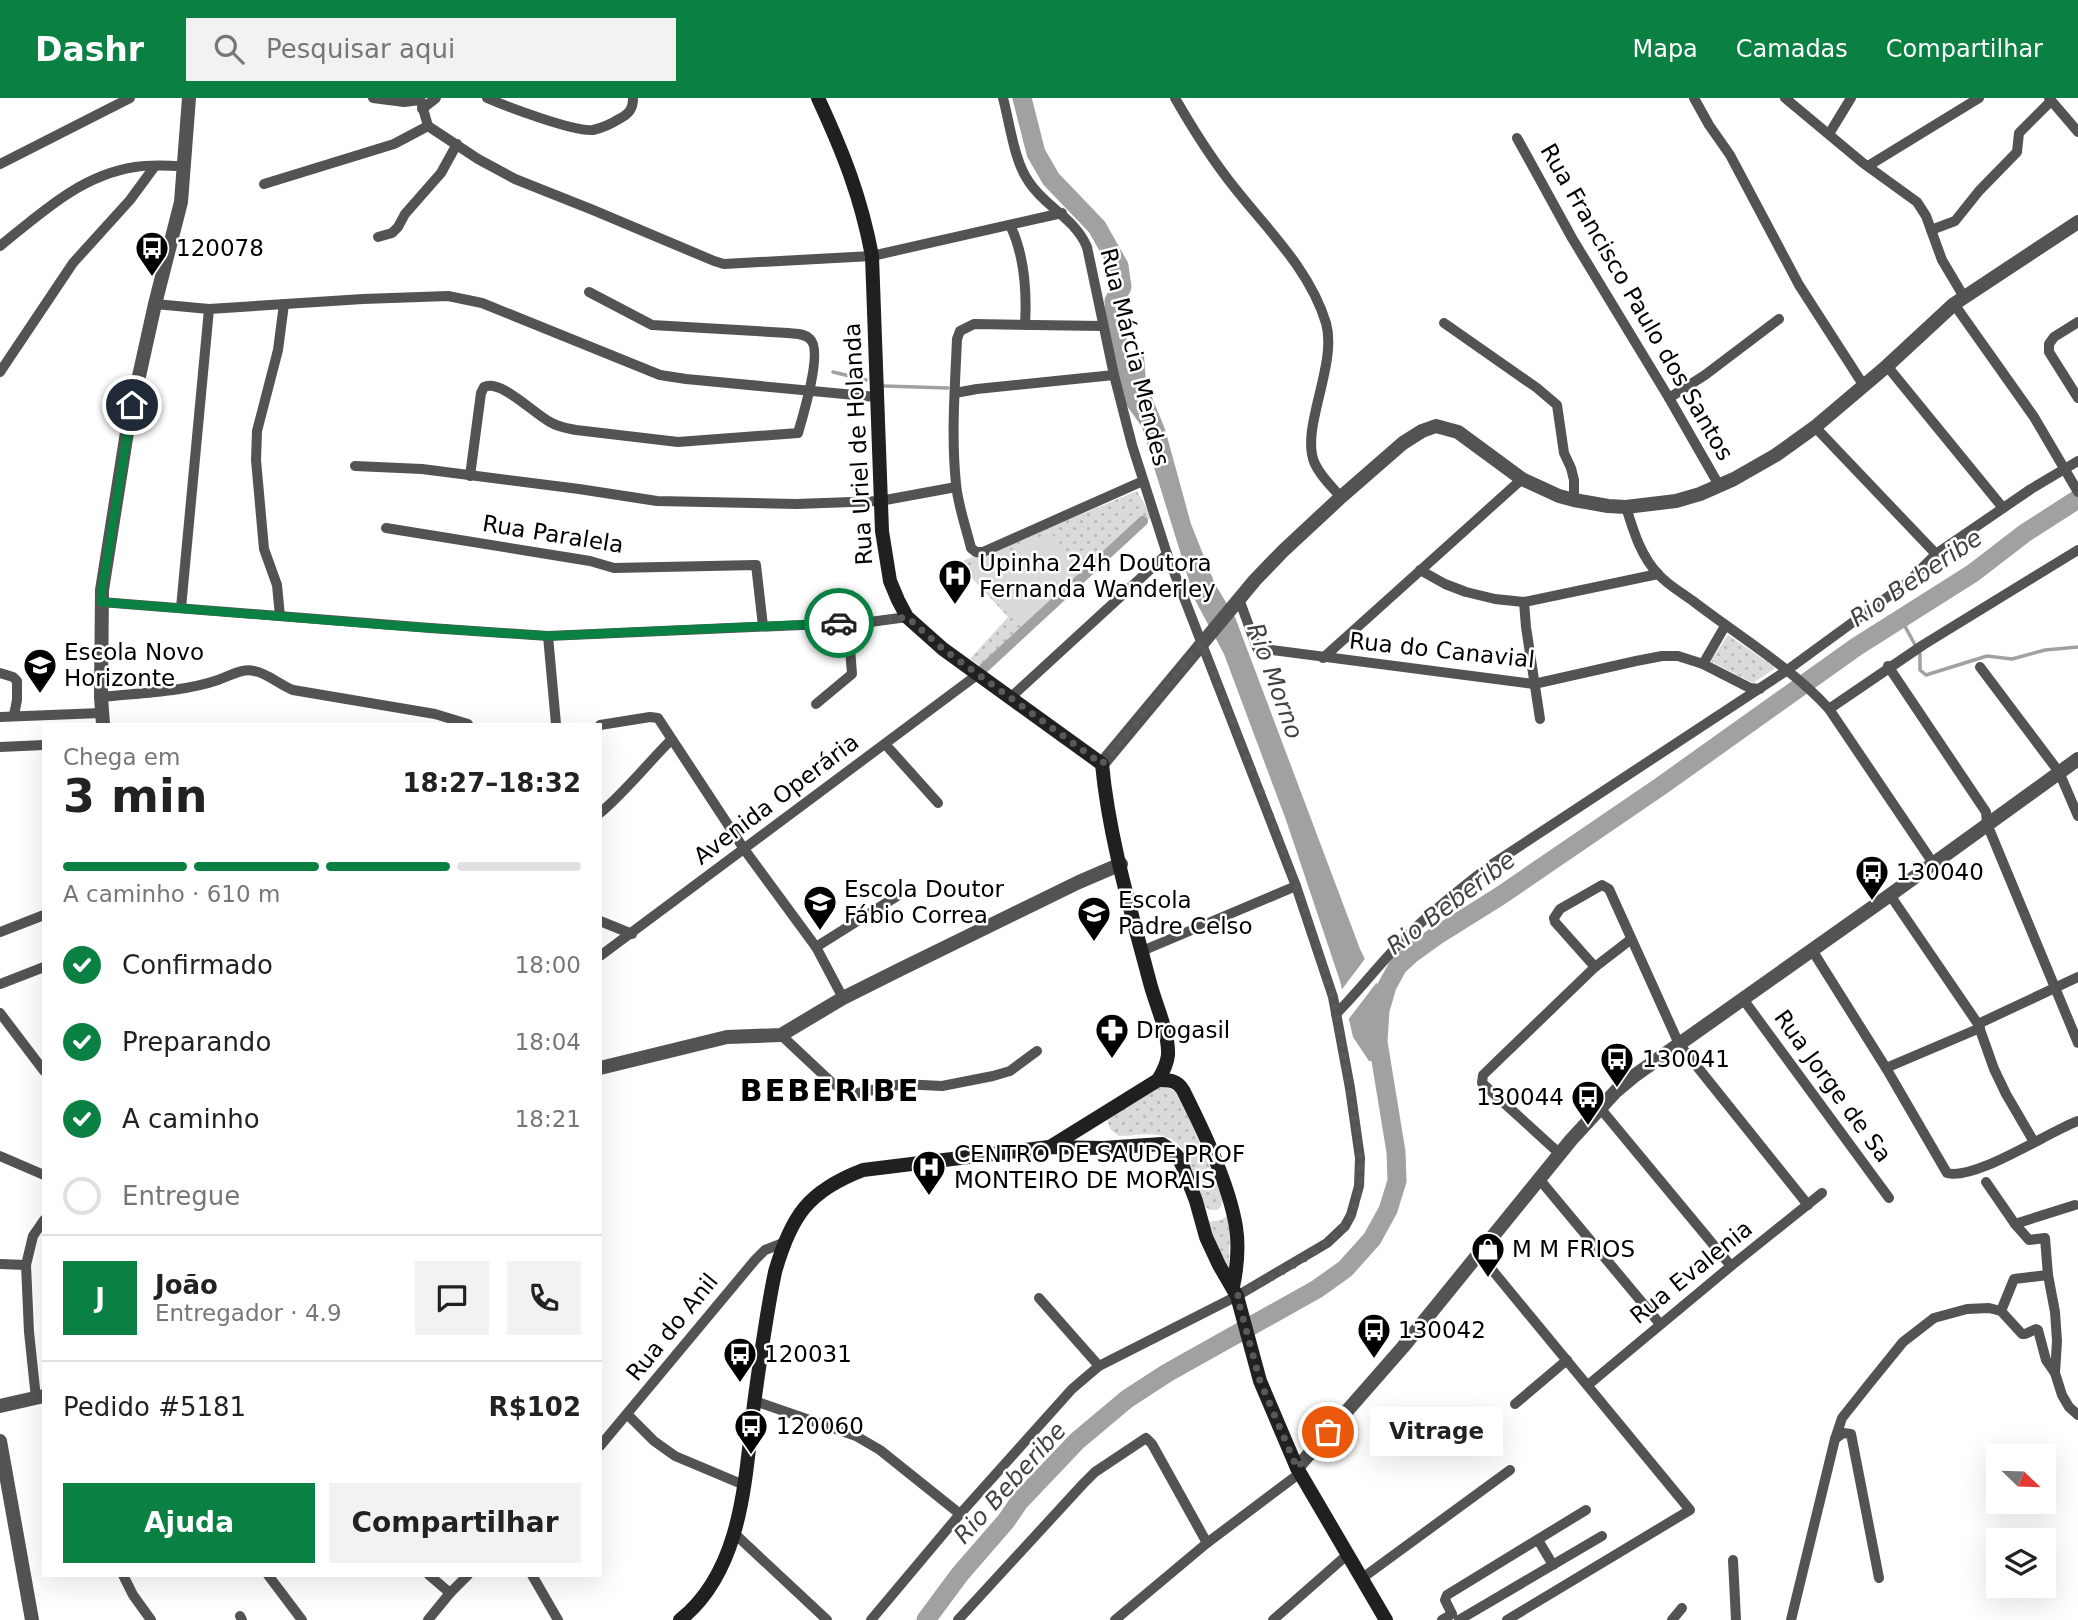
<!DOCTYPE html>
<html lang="pt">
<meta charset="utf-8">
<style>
:root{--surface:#fff;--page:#f2f2f2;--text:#222;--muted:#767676;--line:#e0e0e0;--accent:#0b8043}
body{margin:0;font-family:"DejaVu Sans",sans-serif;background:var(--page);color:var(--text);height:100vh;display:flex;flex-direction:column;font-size:26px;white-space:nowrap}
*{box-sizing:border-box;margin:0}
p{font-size:23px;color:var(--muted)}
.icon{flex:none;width:38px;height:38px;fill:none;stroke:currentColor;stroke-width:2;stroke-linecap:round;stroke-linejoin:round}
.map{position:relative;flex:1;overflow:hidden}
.panel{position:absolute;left:42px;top:625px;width:560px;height:854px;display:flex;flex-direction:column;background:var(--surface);border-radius:0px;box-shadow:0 7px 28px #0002}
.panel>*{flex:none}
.needle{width:46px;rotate:113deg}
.controls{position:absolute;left:1986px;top:1346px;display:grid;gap:14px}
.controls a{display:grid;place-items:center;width:70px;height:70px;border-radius:0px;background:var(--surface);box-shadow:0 7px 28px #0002;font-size:35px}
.pin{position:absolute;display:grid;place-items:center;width:60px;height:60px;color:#fff;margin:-30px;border:4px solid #fff;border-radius:50%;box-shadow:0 2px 7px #0007}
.courier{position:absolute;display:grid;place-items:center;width:70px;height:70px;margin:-35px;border:5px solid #0b8043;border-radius:50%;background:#fff;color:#222;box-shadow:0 2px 9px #0007}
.bubble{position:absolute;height:49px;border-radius:0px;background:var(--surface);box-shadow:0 7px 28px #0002;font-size:23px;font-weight:700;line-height:49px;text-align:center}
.overview em{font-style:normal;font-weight:700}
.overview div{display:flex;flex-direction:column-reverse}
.overview{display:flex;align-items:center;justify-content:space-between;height:119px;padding:0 21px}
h1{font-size:46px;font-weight:700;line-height:52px}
.bar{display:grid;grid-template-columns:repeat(4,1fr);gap:10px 7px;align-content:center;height:84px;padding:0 21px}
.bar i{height:9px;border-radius:5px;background:var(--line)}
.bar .active{background:var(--accent)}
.bar p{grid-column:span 4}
.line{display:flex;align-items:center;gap:18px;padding:0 21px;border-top:2px solid var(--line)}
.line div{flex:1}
.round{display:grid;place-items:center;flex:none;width:74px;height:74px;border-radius:0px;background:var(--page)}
ol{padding:0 21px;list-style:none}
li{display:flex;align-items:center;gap:21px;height:77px}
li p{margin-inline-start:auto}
li .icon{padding:7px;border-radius:50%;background:var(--accent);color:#fff;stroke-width:4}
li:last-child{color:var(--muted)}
li i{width:38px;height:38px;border:4px solid var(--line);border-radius:50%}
.button{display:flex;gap:14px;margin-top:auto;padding:14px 21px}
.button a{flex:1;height:80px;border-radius:0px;background:var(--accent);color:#fff;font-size:28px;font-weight:700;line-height:80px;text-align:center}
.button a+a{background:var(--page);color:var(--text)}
header{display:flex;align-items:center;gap:42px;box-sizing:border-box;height:98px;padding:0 35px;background:var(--accent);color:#fff}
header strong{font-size:33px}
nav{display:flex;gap:38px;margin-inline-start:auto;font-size:24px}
.search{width:490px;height:63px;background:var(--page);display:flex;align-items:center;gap:18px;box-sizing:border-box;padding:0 24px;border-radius:0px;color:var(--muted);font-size:26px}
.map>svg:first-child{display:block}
.grass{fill:url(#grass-dots)}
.pitch{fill:#dadada}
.water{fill:#a1a1a1}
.pier{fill:#fff}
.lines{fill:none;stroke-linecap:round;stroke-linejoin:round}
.stream{stroke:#a1a1a1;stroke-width:3.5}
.canal{stroke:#a1a1a1;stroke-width:10}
.river{stroke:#a1a1a1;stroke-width:19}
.minor{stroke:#535353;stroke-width:10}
.tertiary{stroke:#535353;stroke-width:14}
.secondary{stroke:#202020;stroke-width:14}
.done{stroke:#595959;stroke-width:7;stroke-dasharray:0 12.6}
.route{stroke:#0b8043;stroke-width:9}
.labels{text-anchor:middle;stroke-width:5;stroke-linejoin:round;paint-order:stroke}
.poi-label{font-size:23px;fill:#000;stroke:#fff;text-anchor:start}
.street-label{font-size:23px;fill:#000;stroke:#fff}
.water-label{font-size:24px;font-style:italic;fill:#424242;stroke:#fff}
.district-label{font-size:30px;font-weight:bold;letter-spacing:2px;fill:#000;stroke:#fff}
</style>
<header>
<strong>Dashr</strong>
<div class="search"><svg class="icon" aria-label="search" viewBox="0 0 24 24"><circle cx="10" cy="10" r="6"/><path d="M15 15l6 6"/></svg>Pesquisar aqui</div>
<nav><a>Mapa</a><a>Camadas</a><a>Compartilhar</a></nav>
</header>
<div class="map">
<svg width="2078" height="1522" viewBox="0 0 2078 1522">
<defs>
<pattern id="grass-dots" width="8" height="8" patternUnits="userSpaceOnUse" patternTransform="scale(1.75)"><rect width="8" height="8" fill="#dadada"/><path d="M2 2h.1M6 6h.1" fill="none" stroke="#b9b9b9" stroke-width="1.8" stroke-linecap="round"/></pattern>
</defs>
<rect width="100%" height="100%" fill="#fff"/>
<g class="grass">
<polygon points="1137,393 1152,419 1137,430 985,571 970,561 1008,519 958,465 977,457 985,457"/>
<polygon points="1728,537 1773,568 1774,571 1753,585 1712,564 1711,562"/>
<path d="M1166,988L1179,996L1223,1101L1221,1108L1217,1112H1210L1204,1108L1183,1052C1166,1029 1143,1038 1119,1038L1110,1031L1107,1021L1153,989Z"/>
<polygon points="1228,1117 1230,1119 1229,1175 1207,1124 1221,1122"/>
</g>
<polygon class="pitch" points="1051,435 1083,473 1021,527 971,471"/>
<polygon class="water" points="1144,258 1146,285 1165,331 1191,426 1215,486 1235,519 1360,851 1379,890 1372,914 1374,963 1369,963 1353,939 1340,883 1286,722 1224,556 1195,502 1145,340 1123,262"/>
<polygon class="pier" points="1367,858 1373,870 1377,884 1348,922 1340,894"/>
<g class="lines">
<g class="stream">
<polyline points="833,274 866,282"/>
<polyline points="884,288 948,290"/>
<polyline points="1901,521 1920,556 1920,572 1926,577 1987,558 2012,561 2045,552 2078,549"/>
</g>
<polyline class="canal" points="984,570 1143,423"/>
<g class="river">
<polyline points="1022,0 1036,55 1051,81 1097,129 1119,168 1122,189 1114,203 1118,253 1122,267 1128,274 1128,286 1132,299 1148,321"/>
<polyline points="926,1522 960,1476 1006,1423 1019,1404 1077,1343 1127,1301 1167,1275 1317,1191 1345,1171 1372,1141 1388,1112 1397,1083 1396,1054 1378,944 1380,912 1387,888 1398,868 1411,856 1436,838 1500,798 1661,688 1856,549 1973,475 2025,435 2078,401"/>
</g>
<g class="minor">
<polyline points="373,0 404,4 420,2"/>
<polyline points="420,0 428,28 478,61 515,81 593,112 714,163 724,166 872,158 1062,115"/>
<path d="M487,0C508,9 574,34 593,32C602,30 611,26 619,21C629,16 633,11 633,0"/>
<path d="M1175,0C1190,26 1206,52 1224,76C1259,124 1308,166 1326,225C1338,267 1299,332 1315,366C1321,379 1332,389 1341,399"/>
<polyline points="1694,0 1709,27 1730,57 1799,187 1864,288"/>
<polyline points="1785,0 1863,65 1917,104 1926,118 1942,162 1964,199"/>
<polyline points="2049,0 2078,34"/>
<polyline points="422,11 436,0"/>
<polyline points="1829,36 1851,0"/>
<polyline points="1517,40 1572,140 1669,300 1720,389"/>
<polyline points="0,66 130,0"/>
<polyline points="1868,68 1979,0"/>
<polyline points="264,86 394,46 428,28"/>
<path d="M1010,127C1025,158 1027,193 1025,227"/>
<polyline points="1931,132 1955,123 1979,93 2017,54 2019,35 2051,3"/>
<polyline points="378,139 392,135 398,129 405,116 441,75 457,46"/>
<path d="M0,148C41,115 81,77 135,69C151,66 168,68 184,68"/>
<polyline points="155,206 209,211 363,201 448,198 482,205 660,277 686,281 876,299"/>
<polyline points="1954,206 2034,319 2078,394"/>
<polyline points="2078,224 2054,239 2049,246 2049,254 2078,300"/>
<polyline points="1444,225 1537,290 1557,307 1564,355 1571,370 1574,382 1574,402"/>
<path d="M1103,228L974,226L960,233L957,241C955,290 951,337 956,386C958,408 966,429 971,450L976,454H983L1143,383"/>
<polyline points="1887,268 2003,410"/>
<polyline points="0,274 73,165 130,102 155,68"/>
<polyline points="955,295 977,291 1114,277"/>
<polyline points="1669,300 1705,277 1779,221"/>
<polyline points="1815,329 1936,456"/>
<polyline points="355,368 422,371 579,391 657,403 796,406 880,403 956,389"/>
<path d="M470,378L481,295L484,289C501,281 533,315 550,324C558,329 566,330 576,332L678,344L798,335C803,318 823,252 810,241C804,235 796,236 788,235L652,227L589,194"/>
<path d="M1626,409C1633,432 1641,459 1659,477C1668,487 1682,495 1693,503C1737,537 1792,570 1829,611L1933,765"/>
<polyline points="386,430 590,463 614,470 756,467 763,528"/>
<polyline points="1420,472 1445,486 1466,494 1495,501 1524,504 1658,476"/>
<polyline points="1239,501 1257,550 1534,586 1636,563 1662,558 1678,558 1703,566 1750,590 1760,591"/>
<polyline points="101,504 430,530 548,538 870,524 907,519"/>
<polyline points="1524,504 1526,529 1540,621"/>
<polyline points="181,510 209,211"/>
<polyline points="280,518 277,487 264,451 256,362 257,333 278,252 284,206"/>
<polyline points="548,538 556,626"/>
<polyline points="1323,560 1522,381"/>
<polyline points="1703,566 1725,528"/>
<polyline points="1888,568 1986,714 1987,726 2078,945"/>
<polyline points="1980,569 2059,674 2078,718"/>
<polyline points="0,575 13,579 17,583 17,602 14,617"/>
<path d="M101,599C138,595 183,594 218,582C230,578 242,570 254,573C267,575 280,587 293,592L435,616L468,626"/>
<polyline points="1010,600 1167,456"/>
<polyline points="816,606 852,576 848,525"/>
<polyline points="1829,611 1923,547 2078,452"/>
<polyline points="0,619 101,615"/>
<polyline points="600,627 650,619 658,620 744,751 816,849 843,900"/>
<polyline points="885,646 938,705"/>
<polyline points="0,649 44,647"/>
<path d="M600,715C626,693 647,666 671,642"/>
<polyline points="1890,797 1978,926 1994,971 2006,996 2034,1044"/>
<polyline points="600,823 632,836"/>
<polyline points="0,834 44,817"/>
<polyline points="816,849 910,790"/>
<path d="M1812,852L1886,970L1947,1075C1975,1083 2048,1034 2078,1023"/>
<polyline points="1142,853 1296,788"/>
<polyline points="600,858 977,577"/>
<polyline points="1595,869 1555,824 1554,820 1560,811 1602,787 1609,791 1679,946 1808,1107"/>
<polyline points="0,886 44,869"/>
<polyline points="1743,901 1889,1100"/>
<polyline points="0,915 44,973"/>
<path d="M1336,916C1362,890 1383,861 1409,836C1434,811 1463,789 1491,767L1786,573L1908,484L1936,456L2031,391L2078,363"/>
<polyline points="1978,926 2078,879"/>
<polyline points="781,937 830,983 841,991 853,996 902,986 942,988 993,978 1010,973 1037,953"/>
<polyline points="1886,970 1980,930"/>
<polyline points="1600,1010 1731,1168"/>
<polyline points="1560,1056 1482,985 1483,977 1595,869 1630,842"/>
<polyline points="0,1058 44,1077"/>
<polyline points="1540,1082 1660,1226"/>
<polyline points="1986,1084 2015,1126 2029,1142 2045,1140 2048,1177 2055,1214 2057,1243 2055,1275 2062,1297 2069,1309 2078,1317"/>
<polyline points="2015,1126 2075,1107"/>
<polyline points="1479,1156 1690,1412 1507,1522"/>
<polyline points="0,1166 26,1167"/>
<polyline points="1039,1200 1099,1268"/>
<polyline points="2001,1213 2014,1181 2048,1177"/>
<polyline points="1588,1287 1731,1168 1822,1095"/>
<polyline points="36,1300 29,1234 26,1167 33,1138 44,1122"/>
<polyline points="755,1303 856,1338 880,1352 960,1416"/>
<polyline points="1515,1306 1567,1262"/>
<polyline points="628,1317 654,1343 675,1358 744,1387"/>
<polyline points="1835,1341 1843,1335 1851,1336 1879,1480"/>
<polyline points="600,1348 755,1162 765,1152 783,1145"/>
<polyline points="735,1436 827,1522"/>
<polyline points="1538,1442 1553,1467"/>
<polyline points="1733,1462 1736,1522"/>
<polyline points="123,1477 133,1497 151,1522"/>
<polyline points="268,1477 302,1522"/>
<polyline points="429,1477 450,1495"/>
<polyline points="532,1477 558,1522"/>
<polyline points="1361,1481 1510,1372"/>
<polyline points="240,1518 242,1522"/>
<polyline points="428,1522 450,1495 468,1477"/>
<path d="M871,1522L960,1416L1072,1291L1099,1268L1237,1198L1327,1145L1345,1128L1351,1117L1359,1088L1360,1060L1350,990L1333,899L1296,788L1167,456L1132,347L1114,277L1087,149C1074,119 1045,109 1029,84C1014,63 1010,26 1003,0"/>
<polyline points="958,1522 1083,1386 1095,1374 1146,1340 1152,1346 1207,1445"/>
<polyline points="1115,1522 1207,1445 1300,1375"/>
<polyline points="1273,1522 1347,1457"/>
<polyline points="1442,1522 1452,1516 1445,1502 1447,1497 1586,1412"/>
<polyline points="1459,1522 1602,1438"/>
<polyline points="1672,1522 1682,1510"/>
<polyline points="1791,1522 1835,1341 1842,1320 1869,1286 1903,1244 1934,1220 1967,1211 1989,1210 2001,1213 2022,1236 2025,1236 2036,1231 2038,1232 2046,1262 2055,1275"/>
</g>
<g class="tertiary">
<polyline points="103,626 101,599 102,492 128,328 155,206 181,104 189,0"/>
<polyline points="1102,666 1255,482 1283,453 1341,399 1403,345 1422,333 1436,328 1458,334 1522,381 1559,398 1574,402 1608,408 1626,409 1676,403 1700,396 1734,381 1776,357 1815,329 1887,268 1954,206 2078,124"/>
<polyline points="600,970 727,939 781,937 843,900 899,872 1079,784 1121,766"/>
<polyline points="0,1308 44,1298"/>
<polyline points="0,1343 32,1522"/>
<polyline points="1297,1370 1403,1249 1571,1042 1616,993 1634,978 1890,797 2078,661"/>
</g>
<g class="secondary">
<path d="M818,0C843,54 861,99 872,158L882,433L890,483L898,502L907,519L943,551L1102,666C1109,740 1131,813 1150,885C1156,908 1169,934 1168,957C1167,967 1163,974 1158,982L1050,1049"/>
<path d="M1158,982C1169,982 1177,982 1183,992C1203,1032 1229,1086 1236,1129C1239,1149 1237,1170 1233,1189"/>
<path d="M680,1522C743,1472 745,1380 754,1306C760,1262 766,1217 775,1174C791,1118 808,1093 863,1072L1049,1049L1103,1050L1162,1046L1171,1052L1178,1059L1183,1069L1196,1103L1206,1139L1219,1167L1237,1198L1260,1283L1297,1370L1386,1522"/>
</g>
</g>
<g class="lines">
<path class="done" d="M839,525L870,524L907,519L943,551L1102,666L1202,545C1247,661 1298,777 1332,897C1340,924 1342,953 1347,980C1355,1022 1369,1076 1352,1116C1338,1149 1268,1180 1237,1198L1260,1283L1297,1370L1328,1334"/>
<polyline class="route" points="132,307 102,492 101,504 386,527 548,538 839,525"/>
</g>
<defs>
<symbol id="bus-pin" viewBox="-11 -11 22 30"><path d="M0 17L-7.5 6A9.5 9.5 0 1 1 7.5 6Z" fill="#000" stroke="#fff"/><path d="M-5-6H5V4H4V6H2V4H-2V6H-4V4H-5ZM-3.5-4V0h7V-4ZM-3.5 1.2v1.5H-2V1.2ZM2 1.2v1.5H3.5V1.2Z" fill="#fff"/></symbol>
<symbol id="hospital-pin" viewBox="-11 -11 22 30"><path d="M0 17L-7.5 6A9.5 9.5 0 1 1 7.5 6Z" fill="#000" stroke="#fff"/><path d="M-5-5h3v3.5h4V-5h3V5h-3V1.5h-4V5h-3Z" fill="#fff"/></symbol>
<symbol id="school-pin" viewBox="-11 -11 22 30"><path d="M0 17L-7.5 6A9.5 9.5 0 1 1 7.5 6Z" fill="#000" stroke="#fff"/><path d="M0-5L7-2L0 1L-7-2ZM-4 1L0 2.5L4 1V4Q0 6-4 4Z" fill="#fff"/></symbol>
<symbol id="pharmacy-pin" viewBox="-11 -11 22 30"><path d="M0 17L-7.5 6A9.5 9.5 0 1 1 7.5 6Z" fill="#000" stroke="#fff"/><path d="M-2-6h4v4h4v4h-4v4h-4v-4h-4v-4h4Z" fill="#fff"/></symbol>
<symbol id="shop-pin" viewBox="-11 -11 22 30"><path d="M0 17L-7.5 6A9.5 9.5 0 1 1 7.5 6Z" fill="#000" stroke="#fff"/><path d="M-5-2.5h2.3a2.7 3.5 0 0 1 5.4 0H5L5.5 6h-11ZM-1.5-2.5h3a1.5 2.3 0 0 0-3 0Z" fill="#fff"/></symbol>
</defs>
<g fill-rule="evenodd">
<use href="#bus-pin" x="133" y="131" width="38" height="52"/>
<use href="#hospital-pin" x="936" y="459" width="38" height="52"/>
<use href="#school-pin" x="21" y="548" width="38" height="52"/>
<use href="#bus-pin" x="1853" y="755" width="38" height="52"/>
<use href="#school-pin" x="801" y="785" width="38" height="52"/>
<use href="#school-pin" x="1075" y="796" width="38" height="52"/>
<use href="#pharmacy-pin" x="1093" y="913" width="38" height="52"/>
<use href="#bus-pin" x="1598" y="942" width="38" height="52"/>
<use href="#bus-pin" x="1569" y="980" width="38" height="52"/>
<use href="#hospital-pin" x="910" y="1050" width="38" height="52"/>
<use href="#shop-pin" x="1469" y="1132" width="38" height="52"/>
<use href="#bus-pin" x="1355" y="1213" width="38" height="52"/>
<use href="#bus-pin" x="721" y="1237" width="38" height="52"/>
<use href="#bus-pin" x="732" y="1309" width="38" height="52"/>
</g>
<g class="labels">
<g class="poi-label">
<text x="176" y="158">120078</text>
<text x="979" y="473">Upinha 24h Doutora<tspan x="979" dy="26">Fernanda Wanderley</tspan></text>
<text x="64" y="562">Escola Novo<tspan x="64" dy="26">Horizonte</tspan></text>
<text x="1896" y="782">130040</text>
<text x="844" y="799">Escola Doutor<tspan x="844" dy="26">Fábio Correa</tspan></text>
<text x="1118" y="810">Escola<tspan x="1118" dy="26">Padre Celso</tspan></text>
<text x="1136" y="940">Drogasil</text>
<text x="1642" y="969">130041</text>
<text x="1564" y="1007" text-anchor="end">130044</text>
<text x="954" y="1064">CENTRO DE SAUDE PROF<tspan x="954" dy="26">MONTEIRO DE MORAIS</tspan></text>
<text x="1512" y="1159">M M FRIOS</text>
<text x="1398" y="1240">130042</text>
<text x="764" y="1264">120031</text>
<text x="776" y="1336">120060</text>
</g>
<g class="street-label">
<text transform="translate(1637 204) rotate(60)" y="8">Rua Francisco Paulo dos Santos</text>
<text transform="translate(1135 259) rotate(76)" y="8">Rua Márcia Mendes</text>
<text transform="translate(858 346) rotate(-93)" y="8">Rua Uriel de Holanda</text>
<text transform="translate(553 436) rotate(9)" y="8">Rua Paralela</text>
<text transform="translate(1442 552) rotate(6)" y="8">Rua do Canavial</text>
<text transform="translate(776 701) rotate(-37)" y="8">Avenida Operária</text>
<text transform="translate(1833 988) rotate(54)" y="8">Rua Jorge de Sa</text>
<text transform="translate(1691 1174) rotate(-39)" y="8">Rua Evalenia</text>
<text transform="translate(672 1229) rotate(-51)" y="8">Rua do Anil</text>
</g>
<g class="water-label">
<text transform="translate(1916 480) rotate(-34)" y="8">Rio Beberibe</text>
<text transform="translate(1275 583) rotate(70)" y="8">Rio Morno</text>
<text transform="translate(1451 805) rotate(-37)" y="8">Rio Beberibe</text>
<text transform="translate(1010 1385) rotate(-48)" y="8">Rio Beberibe</text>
</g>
<g class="district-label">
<text x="830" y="1003">BEBERIBE</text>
</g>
</g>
</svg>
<div class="controls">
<a><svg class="needle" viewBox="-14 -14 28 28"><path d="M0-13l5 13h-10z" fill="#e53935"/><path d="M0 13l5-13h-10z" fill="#767676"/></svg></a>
<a><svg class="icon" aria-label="layers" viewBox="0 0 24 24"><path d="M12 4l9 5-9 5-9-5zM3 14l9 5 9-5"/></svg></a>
</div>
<div class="pin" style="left:1328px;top:1334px;background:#ea580c"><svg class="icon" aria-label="bag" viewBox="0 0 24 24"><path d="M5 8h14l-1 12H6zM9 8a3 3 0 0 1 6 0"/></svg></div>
<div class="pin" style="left:132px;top:307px;background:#1f2937"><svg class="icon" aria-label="home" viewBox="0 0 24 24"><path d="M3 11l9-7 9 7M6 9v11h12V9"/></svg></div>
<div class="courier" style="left:839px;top:525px"><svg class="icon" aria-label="car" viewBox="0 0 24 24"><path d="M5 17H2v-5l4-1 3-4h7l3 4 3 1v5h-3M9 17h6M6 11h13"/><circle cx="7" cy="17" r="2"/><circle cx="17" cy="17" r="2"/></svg></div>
<div class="bubble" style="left:1370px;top:1309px;width:133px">Vitrage</div>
<section class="panel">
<div class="overview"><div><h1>3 min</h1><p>Chega em</p></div><em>18:27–18:32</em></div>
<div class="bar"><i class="active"></i><i class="active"></i><i class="active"></i><i></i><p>A caminho · 610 m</p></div>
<ol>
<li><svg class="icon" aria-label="check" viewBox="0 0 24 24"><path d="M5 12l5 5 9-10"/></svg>Confirmado<p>18:00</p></li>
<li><svg class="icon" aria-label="check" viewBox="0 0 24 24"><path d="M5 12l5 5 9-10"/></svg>Preparando<p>18:04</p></li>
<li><svg class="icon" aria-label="check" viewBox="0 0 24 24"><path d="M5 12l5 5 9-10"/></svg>A caminho<p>18:21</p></li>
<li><i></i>Entregue</li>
</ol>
<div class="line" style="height:126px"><b class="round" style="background:var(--accent);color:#fff">J</b><div><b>João</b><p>Entregador · 4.9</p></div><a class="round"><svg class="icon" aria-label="chat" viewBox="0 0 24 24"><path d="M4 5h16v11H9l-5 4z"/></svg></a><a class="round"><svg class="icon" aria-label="phone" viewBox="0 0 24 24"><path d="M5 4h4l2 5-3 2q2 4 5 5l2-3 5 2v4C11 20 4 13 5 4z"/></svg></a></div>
<div class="line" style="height:91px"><div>Pedido #5181</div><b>R$102</b></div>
<div class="button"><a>Ajuda</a><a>Compartilhar</a></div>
</section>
</div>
